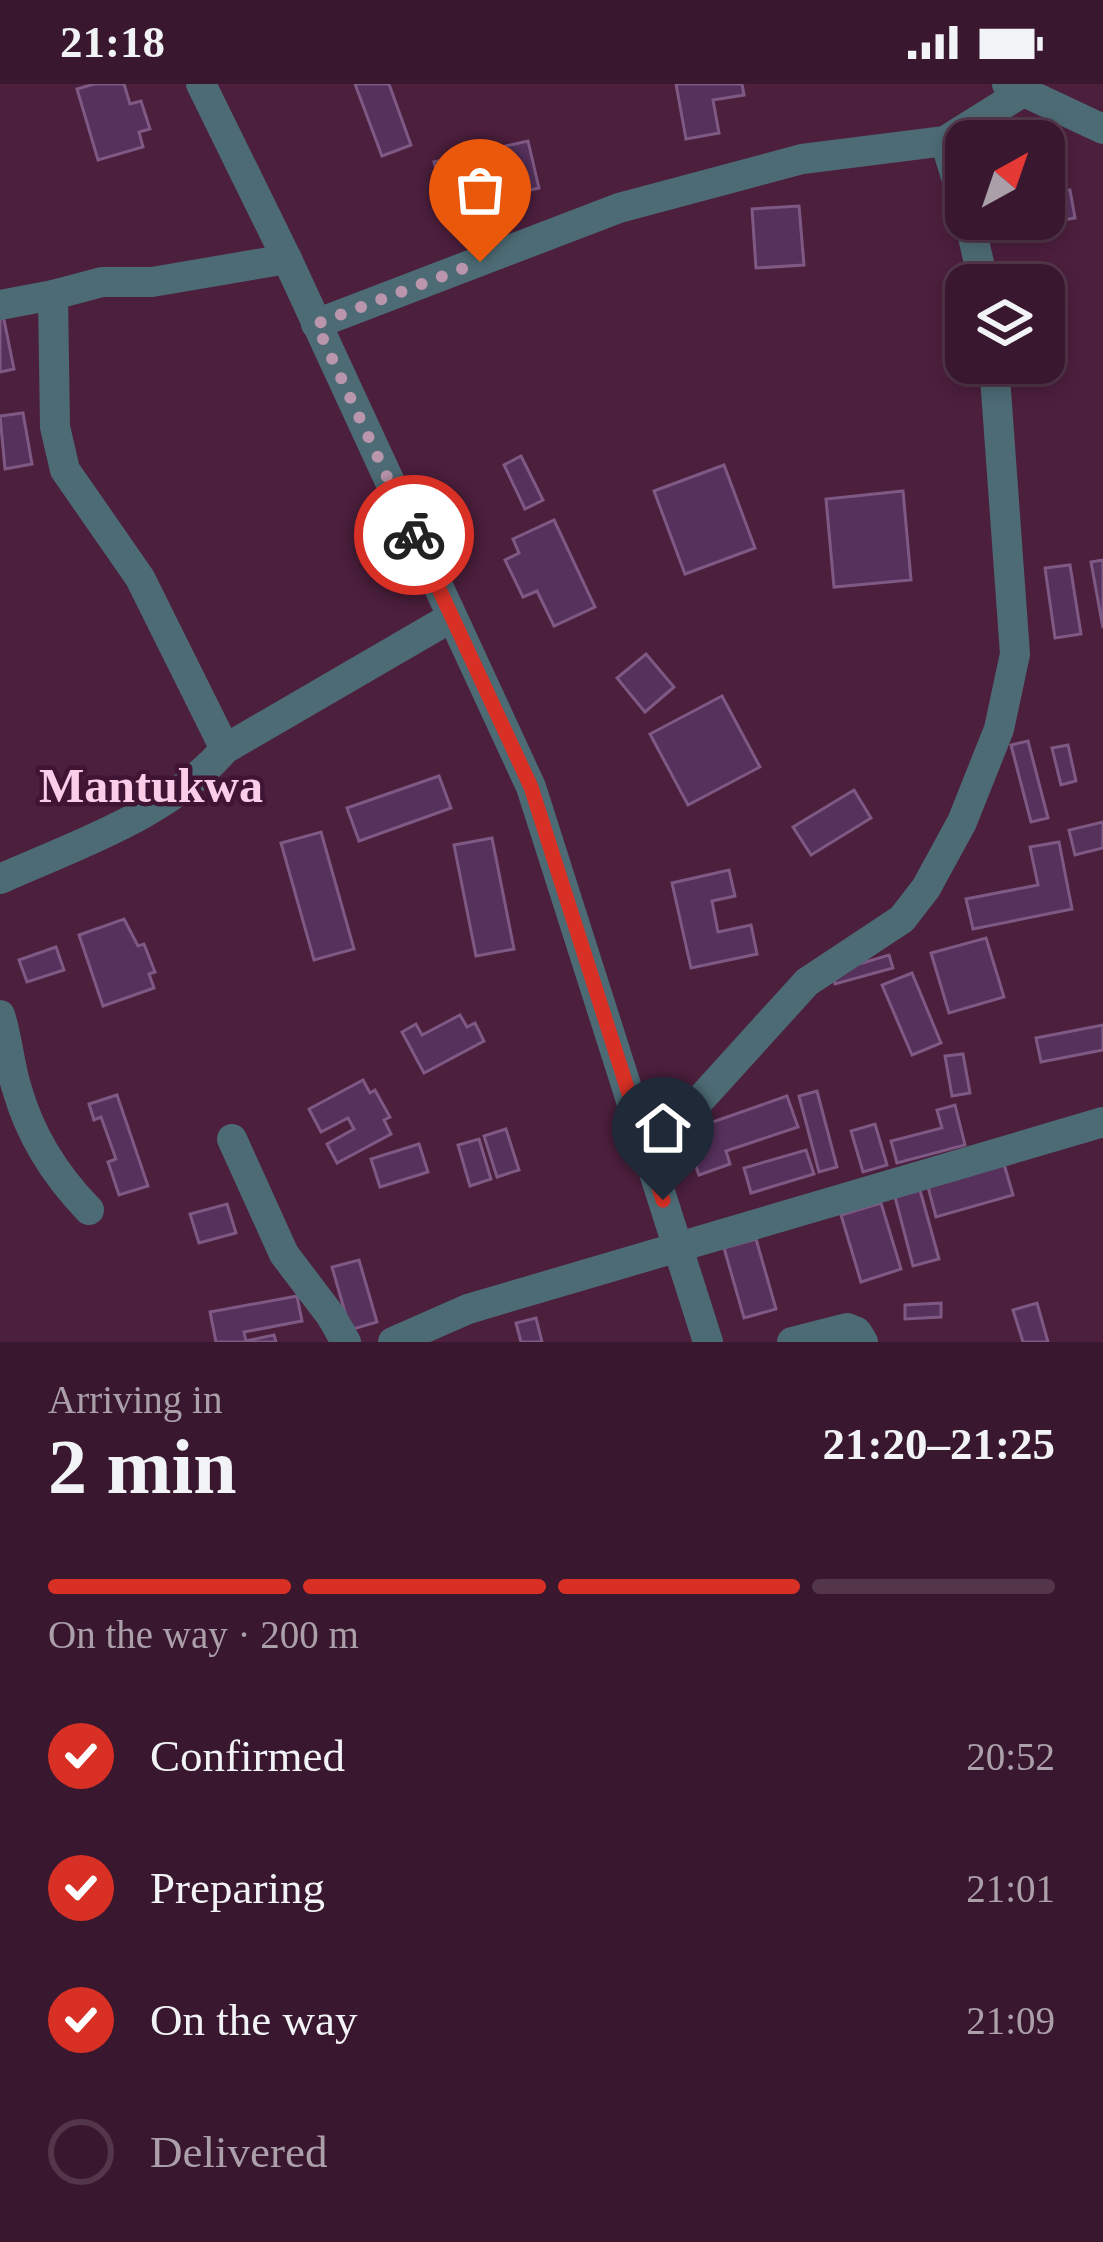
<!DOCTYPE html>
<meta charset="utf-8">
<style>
:root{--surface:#39172e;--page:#402036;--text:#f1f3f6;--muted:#ab9faa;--line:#53364a;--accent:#d93025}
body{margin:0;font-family:"Times New Roman",serif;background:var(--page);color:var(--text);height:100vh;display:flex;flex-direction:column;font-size:45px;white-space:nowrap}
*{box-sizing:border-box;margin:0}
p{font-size:39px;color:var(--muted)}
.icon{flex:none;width:66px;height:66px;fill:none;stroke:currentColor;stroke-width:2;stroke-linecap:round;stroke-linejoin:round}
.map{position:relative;height:1258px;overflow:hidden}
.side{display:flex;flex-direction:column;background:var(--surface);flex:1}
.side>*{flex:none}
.needle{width:78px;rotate:40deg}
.tools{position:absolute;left:945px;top:36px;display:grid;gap:24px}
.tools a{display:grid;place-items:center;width:120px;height:120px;border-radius:24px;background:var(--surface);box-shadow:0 6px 18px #0003,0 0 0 3px var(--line);font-size:60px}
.pin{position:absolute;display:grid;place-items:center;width:102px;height:102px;color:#fff;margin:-123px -51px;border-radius:50% 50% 50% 0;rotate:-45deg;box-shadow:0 0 12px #0007}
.pin .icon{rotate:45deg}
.courier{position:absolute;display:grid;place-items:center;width:120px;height:120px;margin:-60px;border:9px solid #d93025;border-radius:50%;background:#fff;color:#222;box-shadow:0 3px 15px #0007}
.overview em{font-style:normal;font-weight:700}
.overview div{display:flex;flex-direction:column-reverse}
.overview{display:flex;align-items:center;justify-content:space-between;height:204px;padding:0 48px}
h1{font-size:78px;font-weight:700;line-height:90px}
.bar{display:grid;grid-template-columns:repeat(4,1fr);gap:18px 12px;align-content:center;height:144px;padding:0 48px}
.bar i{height:15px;border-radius:9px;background:var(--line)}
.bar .active{background:var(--accent)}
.bar p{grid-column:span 4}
ol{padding:0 48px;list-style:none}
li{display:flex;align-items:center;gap:36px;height:132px}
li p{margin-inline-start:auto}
li .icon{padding:12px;border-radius:50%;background:var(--accent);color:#fff;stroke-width:4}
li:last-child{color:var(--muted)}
li i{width:66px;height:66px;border:6px solid var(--line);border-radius:50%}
.status{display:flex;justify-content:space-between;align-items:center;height:84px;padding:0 60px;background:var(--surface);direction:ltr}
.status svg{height:33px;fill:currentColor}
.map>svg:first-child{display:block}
.building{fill:#56315c;stroke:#7e5984;stroke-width:3}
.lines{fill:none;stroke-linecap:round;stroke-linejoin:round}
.minor{stroke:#4d6b75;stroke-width:30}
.done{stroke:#b996ac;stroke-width:12;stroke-dasharray:0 21.6}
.route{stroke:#d93025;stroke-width:15}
.labels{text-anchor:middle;stroke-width:9;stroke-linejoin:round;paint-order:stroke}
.quarter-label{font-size:48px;font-weight:bold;fill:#fbcde9;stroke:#401533}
</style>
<div class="status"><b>21:18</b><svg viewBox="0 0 49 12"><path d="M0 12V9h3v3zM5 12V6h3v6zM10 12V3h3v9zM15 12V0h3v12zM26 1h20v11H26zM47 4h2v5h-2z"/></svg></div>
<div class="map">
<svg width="1103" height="1258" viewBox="0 0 1103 1258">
<rect width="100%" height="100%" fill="#4c1f3d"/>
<g class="building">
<polygon points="94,0 124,0 130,20 141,17 150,45 139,48 143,63 98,76 77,5"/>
<polygon points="355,0 389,0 411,61 382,72"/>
<polygon points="676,0 742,0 744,11 713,16 719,49 686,55"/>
<polygon points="528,57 539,104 445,125 434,78"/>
<polygon points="1070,106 1075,134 988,148 986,135 1044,135 1044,110"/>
<polygon points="799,122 804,181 756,184 752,125"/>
<polygon points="0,231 3,231 14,285 0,288"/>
<polygon points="23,329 32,380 5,385 0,332"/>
<polygon points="521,372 543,416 525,425 504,381"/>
<polygon points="724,381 755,464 685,490 654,407"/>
<polygon points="903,407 911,496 834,503 826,415"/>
<polygon points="554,436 595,523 554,542 537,507 523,513 505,476 519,469 513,455"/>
<polygon points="1103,476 1103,544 1091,478"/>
<polygon points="1070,481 1081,550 1055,554 1045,484"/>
<polygon points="646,570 674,603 645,628 617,594"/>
<polygon points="722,612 760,683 688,721 650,650"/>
<polygon points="1028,657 1048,734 1031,738 1011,661"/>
<polygon points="1068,661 1076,697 1061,701 1052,664"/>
<polygon points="439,692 451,724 359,757 347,724"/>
<polygon points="854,706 871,734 811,771 793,743"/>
<polygon points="1103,738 1103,764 1075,771 1069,746"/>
<polygon points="321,748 354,865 314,876 281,759"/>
<polygon points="492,754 514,865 476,872 454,761"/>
<polygon points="1059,758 1072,825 973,845 966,815 1038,801 1030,763"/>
<polygon points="729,786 735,812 712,817 718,848 751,841 757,870 691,884 672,799"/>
<polygon points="124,835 138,862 144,860 155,888 149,890 154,904 103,922 79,851"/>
<polygon points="986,854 1004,913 949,929 931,869"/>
<polygon points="56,863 64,886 27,898 19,876"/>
<polygon points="889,871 893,884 835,900 832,888"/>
<polygon points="912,889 941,959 912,971 882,901"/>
<polygon points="460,931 467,943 475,939 484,957 424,989 402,948 416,940 422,951"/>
<polygon points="1103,941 1103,966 1041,978 1036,954"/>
<polygon points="963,970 970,1009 952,1012 945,972"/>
<polygon points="363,996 370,1009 375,1006 390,1033 384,1036 391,1050 337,1079 327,1060 354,1045 348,1034 321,1048 309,1025"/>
<polygon points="817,1007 837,1083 819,1088 799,1012"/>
<polygon points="117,1011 148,1102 119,1111 108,1078 116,1075 101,1033 94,1036 89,1020"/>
<polygon points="787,1012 798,1043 726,1067 730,1080 699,1091 684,1048"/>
<polygon points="955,1021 965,1061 897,1079 891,1057 942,1044 937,1026"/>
<polygon points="875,1040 887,1081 863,1088 851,1047"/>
<polygon points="506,1045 519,1086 497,1093 484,1052"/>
<polygon points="479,1055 491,1095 470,1102 458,1061"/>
<polygon points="419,1060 428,1088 380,1103 371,1075"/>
<polygon points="806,1066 814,1090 751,1109 744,1084"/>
<polygon points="1004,1080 1013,1111 936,1133 928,1103"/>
<polygon points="920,1106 939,1175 913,1182 895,1113"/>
<polygon points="881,1119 901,1185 861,1198 841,1131"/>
<polygon points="227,1120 236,1149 199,1159 190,1130"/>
<polygon points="756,1155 776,1225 744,1234 724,1164"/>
<polygon points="359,1176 377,1238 350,1246 332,1183"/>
<polygon points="297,1212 302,1237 244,1248 246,1257 274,1251 276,1258 216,1258 210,1228"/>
<polygon points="941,1219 941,1233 905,1235 905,1221"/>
<polygon points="1037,1219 1048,1258 1023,1258 1013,1226"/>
<polygon points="536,1234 542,1258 521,1258 516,1239"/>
</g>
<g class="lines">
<g class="minor">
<polyline points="201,0 287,175 531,703 708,1258"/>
<polyline points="1007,0 1103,45"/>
<polyline points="945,57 966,126"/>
<polyline points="969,135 984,201"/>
<polyline points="0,221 53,211"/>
<polyline points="316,240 619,124 802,75 945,57 1023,8"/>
<polyline points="225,665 140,494 65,386 55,343 53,211 102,198 152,198 287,175"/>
<path d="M0,795C78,760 168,731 225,665L452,533"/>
<path d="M0,931C8,955 9,981 17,1005C30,1051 56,1092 89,1126"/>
<polyline points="232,1055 284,1170 331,1232 346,1258"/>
<polyline points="649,1072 807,898 902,835 926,804 962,738 999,645 1015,570 994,279"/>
<polyline points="393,1258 468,1225 1103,1038"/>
<polyline points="792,1258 847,1244 857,1248 863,1258"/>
</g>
</g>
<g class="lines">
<polyline class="done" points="414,451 316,240 480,178"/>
<polyline class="route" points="414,451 531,703 663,1116"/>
</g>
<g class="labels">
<g class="quarter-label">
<text x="151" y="718">Mantukwa</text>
</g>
</g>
</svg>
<div class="tools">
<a><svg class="needle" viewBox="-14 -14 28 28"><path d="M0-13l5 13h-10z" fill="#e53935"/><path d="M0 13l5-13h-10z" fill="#ab9faa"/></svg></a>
<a><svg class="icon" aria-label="layers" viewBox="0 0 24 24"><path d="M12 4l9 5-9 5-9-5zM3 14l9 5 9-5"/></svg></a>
</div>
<div class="pin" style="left:480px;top:178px;background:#ea580c"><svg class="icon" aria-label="bag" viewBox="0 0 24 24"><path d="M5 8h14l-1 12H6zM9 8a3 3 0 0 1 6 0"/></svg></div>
<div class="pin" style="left:663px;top:1116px;background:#1f2937"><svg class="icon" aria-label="home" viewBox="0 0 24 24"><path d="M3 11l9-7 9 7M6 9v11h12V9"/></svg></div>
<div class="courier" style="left:414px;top:451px"><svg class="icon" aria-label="bike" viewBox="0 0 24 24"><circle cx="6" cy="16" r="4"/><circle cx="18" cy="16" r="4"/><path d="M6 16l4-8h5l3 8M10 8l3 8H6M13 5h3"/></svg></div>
</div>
<section class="side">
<div class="overview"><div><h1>2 min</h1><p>Arriving in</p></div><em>21:20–21:25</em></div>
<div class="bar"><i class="active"></i><i class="active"></i><i class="active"></i><i></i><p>On the way · 200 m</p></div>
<ol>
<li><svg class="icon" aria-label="check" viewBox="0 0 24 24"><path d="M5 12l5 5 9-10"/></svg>Confirmed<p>20:52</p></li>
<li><svg class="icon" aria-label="check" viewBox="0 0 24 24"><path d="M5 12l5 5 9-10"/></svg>Preparing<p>21:01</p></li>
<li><svg class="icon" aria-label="check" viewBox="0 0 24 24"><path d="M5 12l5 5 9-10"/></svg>On the way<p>21:09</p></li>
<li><i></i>Delivered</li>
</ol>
</section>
